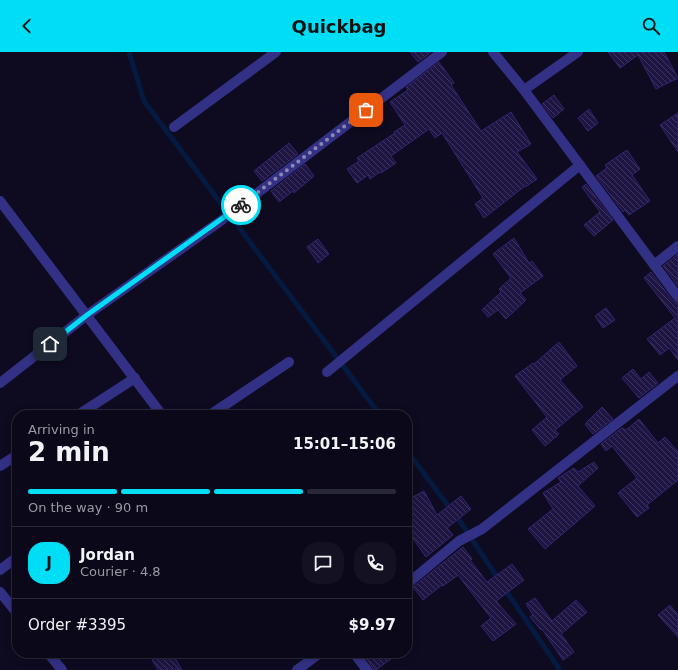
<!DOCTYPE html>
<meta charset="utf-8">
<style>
:root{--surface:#0a0819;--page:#131122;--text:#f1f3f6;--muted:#999aa2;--line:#2a2938;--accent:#00def5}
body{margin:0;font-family:"DejaVu Sans",sans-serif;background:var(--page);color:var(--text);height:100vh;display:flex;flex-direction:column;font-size:15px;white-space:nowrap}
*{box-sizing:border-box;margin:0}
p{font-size:13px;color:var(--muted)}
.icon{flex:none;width:22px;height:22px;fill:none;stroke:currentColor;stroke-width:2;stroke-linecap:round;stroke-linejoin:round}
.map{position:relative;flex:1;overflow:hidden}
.sheet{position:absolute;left:12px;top:358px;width:400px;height:248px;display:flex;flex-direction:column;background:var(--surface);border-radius:16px;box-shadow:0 2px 10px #0003,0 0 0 1px var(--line)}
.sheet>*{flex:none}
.pin{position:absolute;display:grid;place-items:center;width:34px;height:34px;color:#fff;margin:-17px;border-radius:8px;box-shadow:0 2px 6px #0006}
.courier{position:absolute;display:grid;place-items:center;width:40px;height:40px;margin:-20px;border:3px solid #00def5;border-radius:50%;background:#fff;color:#222;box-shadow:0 1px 5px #0007}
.summary em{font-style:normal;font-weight:700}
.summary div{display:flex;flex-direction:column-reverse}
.summary{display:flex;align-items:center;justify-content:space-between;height:68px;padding:0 16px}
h1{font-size:26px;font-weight:700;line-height:30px}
.bar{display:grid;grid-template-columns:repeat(4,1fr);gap:6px 4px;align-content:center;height:48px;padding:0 16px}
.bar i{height:5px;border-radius:3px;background:var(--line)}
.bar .current{background:var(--accent)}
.bar p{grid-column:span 4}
.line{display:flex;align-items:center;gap:10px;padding:0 16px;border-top:1px solid var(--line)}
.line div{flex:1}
.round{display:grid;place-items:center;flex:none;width:42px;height:42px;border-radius:16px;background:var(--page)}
header{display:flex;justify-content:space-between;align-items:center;height:52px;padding:0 16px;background:var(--accent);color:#111;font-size:18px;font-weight:700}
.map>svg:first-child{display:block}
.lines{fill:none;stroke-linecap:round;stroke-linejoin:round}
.stream{stroke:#041a40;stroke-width:5}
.building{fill:url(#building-back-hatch);stroke:#332472}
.street{stroke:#333185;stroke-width:10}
.done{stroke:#8c87b1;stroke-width:4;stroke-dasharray:0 7.2}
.route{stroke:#00def5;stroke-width:5}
</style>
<header><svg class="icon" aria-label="back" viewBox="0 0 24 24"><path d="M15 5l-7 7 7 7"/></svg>Quickbag<svg class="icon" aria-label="search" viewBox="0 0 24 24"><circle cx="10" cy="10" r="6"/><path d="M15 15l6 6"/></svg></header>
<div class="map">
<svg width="678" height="618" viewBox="0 0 678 618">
<defs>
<pattern id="building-back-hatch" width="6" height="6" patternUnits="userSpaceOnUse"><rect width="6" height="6" fill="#1e1543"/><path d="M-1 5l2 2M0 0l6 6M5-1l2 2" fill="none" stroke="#3e365f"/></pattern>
</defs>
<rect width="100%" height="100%" fill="#0e0b21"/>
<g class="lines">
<g class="stream">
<polyline points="129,0 144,49 380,363"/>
<polyline points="407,399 459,468 499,528"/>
<polyline points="504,536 560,618"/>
</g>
</g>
<g class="building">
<polygon points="410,0 431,0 418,10"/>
<polygon points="608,0 664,0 678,26 656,37 638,3 620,16"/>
<polygon points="439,10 454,31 451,33 481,79 511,60 531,92 517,100 537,127 525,135 525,134 484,166 475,152 483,146 442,81 435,86 429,77 391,104 396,111 381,121 380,120 370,127 368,123 357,131 347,117 359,109 357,106 395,81 394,80 405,73 390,50 408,38 406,35"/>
<polygon points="554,43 564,57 553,66 542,52"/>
<polygon points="589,57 598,71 588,79 578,66"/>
<polygon points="678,61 678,100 660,73"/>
<polygon points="289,91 298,102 262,129 254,119"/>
<polygon points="627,98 640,117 632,123 650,149 629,163 625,158 623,160 596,124 607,116 605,113"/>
<polygon points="305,112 314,124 294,141 293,139 279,150 271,139"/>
<polygon points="586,132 613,168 594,184 584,173 600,160 582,135"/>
<polygon points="514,186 529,211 532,209 543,224 520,241 526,248 506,267 498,258 488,265 482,258 501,240 499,237 511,226 493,202"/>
<polygon points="318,187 329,202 318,211 307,195"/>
<polygon points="678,202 678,234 663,214"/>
<polygon points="651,220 673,249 678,251 678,308 669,296 660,303 647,287 675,266 644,226"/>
<polygon points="606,256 615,268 603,276 595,264"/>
<polygon points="559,290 577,314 560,328 583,355 555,378 559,382 545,394 532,378 547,365 515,324 533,311 534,312"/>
<polygon points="633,317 641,327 649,320 658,331 639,346 622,326"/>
<polygon points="602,355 613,367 593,382 585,372"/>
<polygon points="639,367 658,391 665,385 678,400 678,428 647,453 649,456 637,465 618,441 637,426 612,394 606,399 601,392 622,376 626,378"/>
<polygon points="594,410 598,416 578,434 595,454 545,497 528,477 553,457 543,441 561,430 558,426 574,416 578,420"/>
<polygon points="424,439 437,463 461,444 471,457 447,476 453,483 426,505 407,478 407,448"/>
<polygon points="463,495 472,507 470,508 487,530 512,512 524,528 496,549 516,572 493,589 481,574 491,566 458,523 443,534 442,533 423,548 413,535"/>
<polygon points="535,546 552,569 576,548 587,560 561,582 574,600 563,608 542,577 541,578 530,565 533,563 526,552"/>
<polygon points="670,553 678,563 678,585 658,563"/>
<polygon points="165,601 172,601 182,618 158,618 152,608"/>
<polygon points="362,601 399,601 376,618 373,618 372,614"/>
</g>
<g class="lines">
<g class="street">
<polyline points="493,0 524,38 678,245"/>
<polyline points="524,38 578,0"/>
<polyline points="174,75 276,0"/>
<polyline points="0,149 162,363"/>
<polyline points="654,213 678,194"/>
<polyline points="327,320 580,113"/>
<polyline points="0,331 87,263 222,168 442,0"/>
<polyline points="78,363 135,326"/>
<polyline points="210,363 289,310"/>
<polyline points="0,414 17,403"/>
<polyline points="0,518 17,505"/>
<polyline points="407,532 459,489 482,477 678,324"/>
<polyline points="0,540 17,561"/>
<polyline points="48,601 62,618"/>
<polyline points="354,601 367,618"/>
<polyline points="297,618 320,601"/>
</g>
</g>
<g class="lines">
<polyline class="done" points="241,153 366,58"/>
<polyline class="route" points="50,292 87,263 241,153"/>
</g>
</svg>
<div class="pin" style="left:366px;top:58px;background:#ea580c"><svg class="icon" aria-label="bag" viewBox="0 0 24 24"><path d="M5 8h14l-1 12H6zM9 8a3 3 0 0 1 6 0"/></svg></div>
<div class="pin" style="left:50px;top:292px;background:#1f2937"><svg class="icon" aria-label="home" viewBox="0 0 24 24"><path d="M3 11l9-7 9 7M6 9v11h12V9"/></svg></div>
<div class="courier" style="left:241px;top:153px"><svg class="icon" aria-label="bike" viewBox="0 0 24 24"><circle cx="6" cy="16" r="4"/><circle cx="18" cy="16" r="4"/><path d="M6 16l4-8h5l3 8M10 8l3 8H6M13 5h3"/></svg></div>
<section class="sheet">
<div class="summary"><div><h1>2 min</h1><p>Arriving in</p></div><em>15:01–15:06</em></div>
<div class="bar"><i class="current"></i><i class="current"></i><i class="current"></i><i></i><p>On the way · 90 m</p></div>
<div class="line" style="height:72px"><b class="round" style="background:var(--accent);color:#111">J</b><div><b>Jordan</b><p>Courier · 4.8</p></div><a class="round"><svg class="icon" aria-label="chat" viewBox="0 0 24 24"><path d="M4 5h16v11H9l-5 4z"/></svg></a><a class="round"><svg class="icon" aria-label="phone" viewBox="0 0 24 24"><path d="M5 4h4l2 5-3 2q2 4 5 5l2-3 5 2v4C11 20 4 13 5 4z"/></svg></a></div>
<div class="line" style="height:52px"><div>Order #3395</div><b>$9.97</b></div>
</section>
</div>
